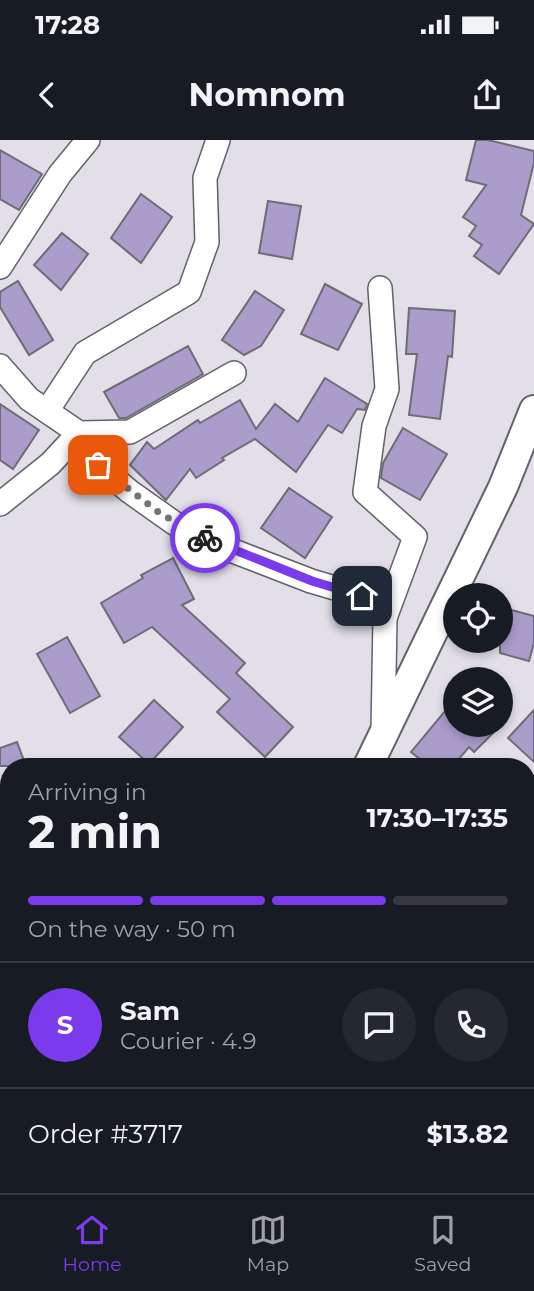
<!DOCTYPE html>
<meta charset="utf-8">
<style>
:root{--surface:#171b24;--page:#242831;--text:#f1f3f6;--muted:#9ea1a6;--line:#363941;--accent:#7c3aed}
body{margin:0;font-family:Montserrat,sans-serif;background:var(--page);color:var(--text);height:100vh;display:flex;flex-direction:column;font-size:26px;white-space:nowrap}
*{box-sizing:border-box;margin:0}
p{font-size:23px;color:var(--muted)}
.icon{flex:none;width:38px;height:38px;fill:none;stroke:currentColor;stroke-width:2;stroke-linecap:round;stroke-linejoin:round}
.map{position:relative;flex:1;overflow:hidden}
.details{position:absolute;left:0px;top:618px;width:536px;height:436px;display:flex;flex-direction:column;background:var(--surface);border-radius:28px 28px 0 0;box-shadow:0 4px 10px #0003}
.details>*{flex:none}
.tools{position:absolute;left:443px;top:443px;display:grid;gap:14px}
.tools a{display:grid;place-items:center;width:70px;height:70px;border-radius:50%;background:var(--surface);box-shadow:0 4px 10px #0003;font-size:35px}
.pin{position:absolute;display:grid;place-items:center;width:60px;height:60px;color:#fff;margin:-30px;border-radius:14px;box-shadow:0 4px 10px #0006}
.courier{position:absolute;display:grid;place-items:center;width:70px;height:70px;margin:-35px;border:5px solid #7c3aed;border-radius:50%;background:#fff;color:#222;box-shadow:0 2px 9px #0007}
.head em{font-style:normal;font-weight:700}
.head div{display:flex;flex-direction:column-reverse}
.head{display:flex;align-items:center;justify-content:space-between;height:119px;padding:0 28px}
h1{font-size:46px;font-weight:700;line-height:52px}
.bar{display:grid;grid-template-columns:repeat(4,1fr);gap:10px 7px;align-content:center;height:84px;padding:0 28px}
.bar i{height:9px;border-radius:5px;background:var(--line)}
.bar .active{background:var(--accent)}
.bar p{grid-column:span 4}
.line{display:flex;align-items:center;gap:18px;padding:0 28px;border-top:2px solid var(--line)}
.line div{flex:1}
.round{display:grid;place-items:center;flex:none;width:74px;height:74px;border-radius:37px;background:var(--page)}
.status{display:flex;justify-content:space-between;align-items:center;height:49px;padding:0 35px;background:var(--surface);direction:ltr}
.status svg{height:19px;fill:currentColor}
header{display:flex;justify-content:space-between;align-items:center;height:91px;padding:0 28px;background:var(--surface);font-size:32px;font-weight:700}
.tab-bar{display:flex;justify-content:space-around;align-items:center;height:98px;border-top:2px solid var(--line);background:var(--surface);font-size:19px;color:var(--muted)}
.tab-bar a{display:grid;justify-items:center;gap:4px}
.tab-bar .active{color:var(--accent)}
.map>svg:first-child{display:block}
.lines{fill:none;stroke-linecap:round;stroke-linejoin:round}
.stream{stroke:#78aec9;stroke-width:7}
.building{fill:#aa9ccb;stroke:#6e6c74;stroke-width:2}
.minor-casing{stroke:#636169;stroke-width:26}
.major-casing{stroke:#636169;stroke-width:32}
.minor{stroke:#fff;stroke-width:23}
.major{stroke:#fff;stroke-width:28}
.done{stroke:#75747a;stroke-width:7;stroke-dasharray:0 12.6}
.route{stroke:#7c3aed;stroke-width:9}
</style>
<div class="status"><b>17:28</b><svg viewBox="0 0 49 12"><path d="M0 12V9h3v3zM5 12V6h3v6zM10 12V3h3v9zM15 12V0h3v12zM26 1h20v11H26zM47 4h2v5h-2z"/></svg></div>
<header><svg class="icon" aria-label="back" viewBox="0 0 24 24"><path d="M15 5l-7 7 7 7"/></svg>Nomnom<svg class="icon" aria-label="share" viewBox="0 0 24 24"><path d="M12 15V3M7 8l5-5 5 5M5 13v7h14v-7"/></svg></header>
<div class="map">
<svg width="534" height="1053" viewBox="0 0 534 1053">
<rect width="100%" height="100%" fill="#e2dfe9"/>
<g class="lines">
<g class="stream">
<polyline points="0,677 9,679"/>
<polyline points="527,792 534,794"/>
</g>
</g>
<g class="building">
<polygon points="476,0 488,0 534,11 534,23 521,75 534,84 499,134 474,116 482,105 469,96 476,86 463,77 486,45 466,40"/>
<polygon points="0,10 42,34 19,70 0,59"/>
<polygon points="141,54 172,77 141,123 111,98"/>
<polygon points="268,61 301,66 292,119 259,113"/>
<polygon points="62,93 88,114 61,150 34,125"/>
<polygon points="18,141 53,200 29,215 0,167 0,152"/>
<polygon points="325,144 362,164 338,210 301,194"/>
<polygon points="255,151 284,170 261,206 244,215 222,200"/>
<polygon points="409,168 455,171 452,217 448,216 440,279 409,275 417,214 406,214"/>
<polygon points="188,206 203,234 126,278 119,278 104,252"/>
<polygon points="325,238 367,264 365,270 357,269 342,293 328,285 296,332 255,299 222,318 224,320 196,338 190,329 166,360 130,325 147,302 154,309 198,280 200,283 240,260 256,289 275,264 298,282"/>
<polygon points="0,264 39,290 13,329 0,320"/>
<polygon points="403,288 447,314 420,360 381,338 383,323"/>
<polygon points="289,348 332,377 305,418 261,388"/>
<polygon points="173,418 194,459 182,465 245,523 236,533 293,587 265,617 217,572 230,559 152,487 124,503 101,463 143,438 141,435"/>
<polygon points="500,467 534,476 534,503 529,521 500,513"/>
<polygon points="67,497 100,556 70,573 37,514"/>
<polygon points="455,559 455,584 502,584 474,612 469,607 453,626 429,626 411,612"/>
<polygon points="154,560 183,587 149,624 119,597"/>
<polygon points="534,570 534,622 508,598"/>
<polygon points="17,602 26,626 0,626 0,608"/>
</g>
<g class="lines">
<defs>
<g id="minor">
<polyline points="0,127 60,34 88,0"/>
<polyline points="380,148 387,249 374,286 365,352 415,397 385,478"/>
<polyline points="0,226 29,259 79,293 98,325 129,351 174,383 228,409 311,441 362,456 385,478 383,592"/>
<polyline points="47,271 85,213 189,152 207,102 205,38 218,0"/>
<polyline points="0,364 50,324 79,293 130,292 234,233"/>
<polyline points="0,768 9,770"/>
<polyline points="527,812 534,811"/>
<polyline points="58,1045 60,1053"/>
</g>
<g id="major">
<polyline points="368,626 503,347 534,270"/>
<polyline points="316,1045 317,1053"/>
</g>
</defs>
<use href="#minor" class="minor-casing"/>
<use href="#major" class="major-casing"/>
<use href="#minor" class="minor"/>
<use href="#major" class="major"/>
</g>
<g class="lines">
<polyline class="done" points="98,325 161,374 205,398"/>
<polyline class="route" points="205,398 312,441 362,456"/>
</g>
</svg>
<div class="tools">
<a><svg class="icon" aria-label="locate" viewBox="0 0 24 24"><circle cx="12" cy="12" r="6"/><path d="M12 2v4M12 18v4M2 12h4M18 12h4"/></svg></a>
<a><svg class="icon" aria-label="layers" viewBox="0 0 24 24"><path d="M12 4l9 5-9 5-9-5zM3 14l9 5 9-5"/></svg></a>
</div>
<div class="pin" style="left:98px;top:325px;background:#ea580c"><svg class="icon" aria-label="bag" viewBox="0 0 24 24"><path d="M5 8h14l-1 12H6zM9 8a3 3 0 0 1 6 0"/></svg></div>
<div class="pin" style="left:362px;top:456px;background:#1f2937"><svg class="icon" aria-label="home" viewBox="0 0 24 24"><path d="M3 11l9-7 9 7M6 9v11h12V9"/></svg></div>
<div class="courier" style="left:205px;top:398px"><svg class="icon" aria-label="bike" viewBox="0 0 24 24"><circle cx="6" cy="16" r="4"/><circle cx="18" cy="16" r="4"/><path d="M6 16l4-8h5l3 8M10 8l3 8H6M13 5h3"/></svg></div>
<section class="details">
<div class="head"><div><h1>2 min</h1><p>Arriving in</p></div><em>17:30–17:35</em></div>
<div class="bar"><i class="active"></i><i class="active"></i><i class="active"></i><i></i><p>On the way · 50 m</p></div>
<div class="line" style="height:126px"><b class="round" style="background:var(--accent);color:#fff">S</b><div><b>Sam</b><p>Courier · 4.9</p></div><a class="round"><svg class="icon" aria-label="chat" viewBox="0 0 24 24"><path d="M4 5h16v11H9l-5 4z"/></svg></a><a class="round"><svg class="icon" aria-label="phone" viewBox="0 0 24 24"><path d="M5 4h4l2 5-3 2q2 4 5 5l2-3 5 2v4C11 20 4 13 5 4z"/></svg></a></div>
<div class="line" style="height:91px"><div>Order #3717</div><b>$13.82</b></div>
</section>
</div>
<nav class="tab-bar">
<a class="active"><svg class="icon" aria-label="home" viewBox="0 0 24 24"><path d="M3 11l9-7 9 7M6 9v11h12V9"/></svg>Home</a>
<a><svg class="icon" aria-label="map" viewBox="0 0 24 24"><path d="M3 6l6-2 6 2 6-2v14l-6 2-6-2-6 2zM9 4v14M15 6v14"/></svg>Map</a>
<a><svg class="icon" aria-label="saved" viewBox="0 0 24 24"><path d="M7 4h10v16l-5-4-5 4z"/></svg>Saved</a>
</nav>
